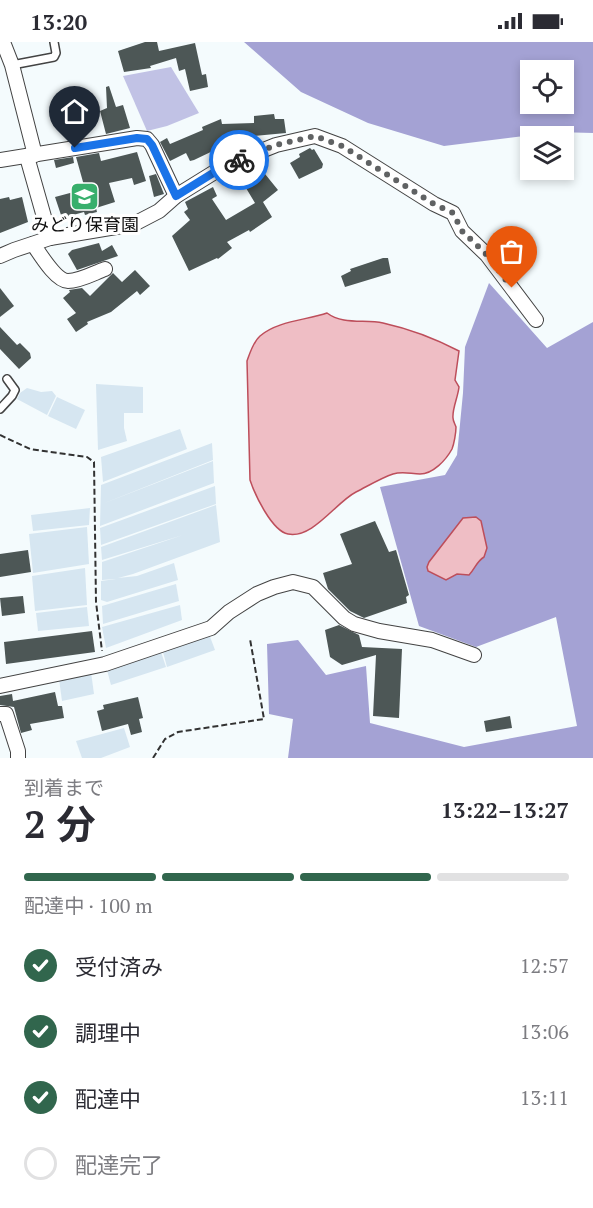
<!DOCTYPE html>
<html lang="ja">
<meta charset="utf-8">
<style>
:root{--surface:#fff;--page:#f2f2f3;--text:#2b2b33;--muted:#7c7c81;--line:#e1e1e2;--accent:#31664d}
body{margin:0;font-family:"PT Serif","Noto Sans JP",serif;background:var(--page);color:var(--text);height:100vh;display:flex;flex-direction:column;font-size:22px;white-space:nowrap}
*{box-sizing:border-box;margin:0}
p{font-size:20px;color:var(--muted)}
.icon{flex:none;width:33px;height:33px;fill:none;stroke:currentColor;stroke-width:2;stroke-linecap:round;stroke-linejoin:round}
.map{position:relative;height:716px;overflow:hidden}
.side{display:flex;flex-direction:column;background:var(--surface);flex:1}
.side>*{flex:none}
.tools{position:absolute;left:520px;top:18px;display:grid;gap:12px}
.tools a{display:grid;place-items:center;width:54px;height:54px;border-radius:0px;background:var(--surface);box-shadow:0 3px 9px #0003;font-size:30px}
.pin{position:absolute;display:grid;place-items:center;width:51px;height:51px;color:#fff;margin:-62px -26px;border-radius:50% 50% 50% 0;rotate:-45deg;box-shadow:0 0 6px #0007}
.pin .icon{rotate:45deg}
.courier{position:absolute;display:grid;place-items:center;width:60px;height:60px;margin:-30px;border:4px solid #1a73e8;border-radius:50%;background:#fff;color:#222;box-shadow:0 2px 8px #0007}
.summary em{font-style:normal;font-weight:700}
.summary div{display:flex;flex-direction:column-reverse}
.summary{display:flex;align-items:center;justify-content:space-between;height:102px;padding:0 24px}
h1{font-size:39px;font-weight:700;line-height:45px}
.bar{display:grid;grid-template-columns:repeat(4,1fr);gap:9px 6px;align-content:center;height:72px;padding:0 24px}
.bar i{height:8px;border-radius:4px;background:var(--line)}
.bar .on{background:var(--accent)}
.bar p{grid-column:span 4}
ol{padding:0 24px;list-style:none}
li{display:flex;align-items:center;gap:18px;height:66px}
li p{margin-inline-start:auto}
li .icon{padding:6px;border-radius:50%;background:var(--accent);color:#fff;stroke-width:4}
li:last-child{color:var(--muted)}
li i{width:33px;height:33px;border:3px solid var(--line);border-radius:50%}
.status{display:flex;justify-content:space-between;align-items:center;height:42px;padding:0 30px;background:var(--surface);direction:ltr}
.status svg{height:16px;fill:currentColor}
.map>svg:first-child{display:block}
.farmland{fill:#d6e6f1}
.green{fill:#c1c2e5}
.forest{fill:#a4a2d4;fill-rule:evenodd}
.water{fill:#efbec5;stroke:#bd4e5b;stroke-width:1.5}
.building{fill:#4d5756}
.lines{fill:none;stroke-linecap:round;stroke-linejoin:round}
.service-casing{stroke:#434343;stroke-width:10}
.minor-casing{stroke:#434343;stroke-width:16}
.path{stroke:#323232;stroke-width:2;stroke-dasharray:6 3;stroke-linecap:butt}
.service{stroke:#fff;stroke-width:7}
.minor{stroke:#fff;stroke-width:14}
.done{stroke:#606263;stroke-width:6;stroke-dasharray:0 10.8}
.route{stroke:#1a73e8;stroke-width:8}
.labels{text-anchor:middle;stroke-width:6;stroke-linejoin:round;paint-order:stroke}
.poi-label{font-size:18px;fill:#101010;stroke:#fff}
</style>
<div class="status"><b>13:20</b><svg viewBox="0 0 49 12"><path d="M0 12V9h3v3zM5 12V6h3v6zM10 12V3h3v9zM15 12V0h3v12zM26 1h20v11H26zM47 4h2v5h-2z"/></svg></div>
<div class="map">
<svg width="593" height="716" viewBox="0 0 593 716">
<rect width="100%" height="100%" fill="#f4fbfd"/>
<g class="farmland">
<polygon points="96,342 143,345 143,371 124,371 124,386 127,399 98,408"/>
<polygon points="27,346 41,350 52,349 56,354 47,373 17,357 20,351"/>
<polygon points="57,355 85,368 76,387 48,374"/>
<polygon points="180,387 187,407 103,440 101,415"/>
<polygon points="212,401 213,418 102,462 213,419 214,441 100,484 101,443"/>
<polygon points="215,444 216,462 101,503 100,486"/>
<polygon points="216,463 220,500 133,532 118,536 137,534 174,521 178,538 107,560 101,558 101,539 116,537 102,538 102,520 183,493 102,518 101,505"/>
<polygon points="90,466 89,483 33,489 31,473"/>
<polygon points="87,485 89,522 33,531 29,492"/>
<polygon points="85,526 87,563 35,569 32,534"/>
<polygon points="176,542 179,559 103,582 102,564"/>
<polygon points="180,563 182,578 106,606 102,585"/>
<polygon points="87,565 89,584 38,589 36,571"/>
<polygon points="209,592 215,608 167,625 163,610"/>
<polygon points="161,610 166,625 111,643 107,628"/>
<polygon points="91,630 94,652 62,659 59,637"/>
<polygon points="124,686 130,705 101,716 82,716 76,699"/>
</g>
<polygon class="green" points="171,25 199,71 167,84 147,89 123,34"/>
<g class="forest">
<path d="M244,0H593V91L556,90L444,104L368,81L301,50ZM531,28H564V62H531Z"/>
<polygon points="489,241 547,306 593,280 593,716 288,716 293,677 269,672 267,602 298,598 326,633 366,624 370,681 464,705 577,684 556,575 476,605 419,584 380,445 445,433 457,413 463,351 465,305"/>
</g>
<g class="water">
<path d="M327,271C343,283 365,277 383,281C410,287 434,296 459,309L455,338L459,345C458,355 452,367 453,376C453,379 455,382 456,385C456,391 454,402 452,407C446,418 433,432 420,432C411,432 403,429 393,432C381,436 368,444 356,450C336,460 313,497 288,492C272,489 255,453 250,438L247,319C250,311 253,300 260,294C277,279 307,278 327,271Z"/>
<path d="M476,475L481,479L487,506L484,515C476,520 475,527 469,533L457,532L446,538L428,529L427,525L429,520L463,476Z"/>
</g>
<g class="building">
<polygon points="145,0 157,0 159,9 195,1 202,33 206,32 208,45 190,49 185,27 179,29 176,16 150,24 151,26 124,30 118,9"/>
<polygon points="109,44 116,65 123,63 130,86 106,92 100,69 107,66 106,45"/>
<polygon points="274,72 275,77 284,77 286,91 243,95 243,102 216,105 217,107 194,118 190,119 186,111 170,119 160,100 167,96 170,102 203,88 202,85 221,77 222,82 254,81 254,74"/>
<polygon points="310,106 312,108 314,107 323,122 322,126 299,137 290,121 300,115 299,112"/>
<polygon points="137,110 146,139 134,143 132,136 109,141 115,160 96,166 97,170 85,173 84,170 62,176 55,155 85,147 76,115 99,111 101,119"/>
<polygon points="73,115 74,121 56,126 54,118"/>
<polygon points="261,127 278,148 263,160 272,175 250,190 249,188 227,200 232,206 218,217 217,216 189,229 172,194 190,178 184,170 188,167 185,160 213,145 217,154 212,157 226,178 255,161 243,141"/>
<polygon points="156,132 164,152 154,155 149,134"/>
<polygon points="9,155 10,158 22,155 28,180 0,191 0,157"/>
<polygon points="99,201 102,209 112,203 118,214 77,228 68,212 72,208"/>
<polygon points="383,216 388,216 391,231 345,245 341,234 351,229 350,227"/>
<polygon points="135,228 150,244 140,253 137,249 111,270 87,280 88,282 76,290 67,277 76,271 63,256 70,250 69,248 82,246 90,254 113,231 122,240"/>
<polygon points="0,246 14,264 0,275"/>
<polygon points="0,285 17,303 20,301 30,311 31,316 19,327 0,307"/>
<polygon points="375,479 389,510 396,508 409,553 406,555 407,561 364,576 350,569 328,547 323,531 352,522 340,492"/>
<polygon points="28,508 31,530 0,535 0,512"/>
<polygon points="23,554 25,571 2,574 0,556"/>
<polygon points="339,583 359,593 362,605 402,607 399,676 373,674 376,613 342,623 330,615 325,588"/>
<polygon points="92,589 95,610 6,622 4,600"/>
<polygon points="55,650 58,664 62,664 64,676 30,682 32,688 21,691 14,665 0,663 0,654 12,652 13,659"/>
<polygon points="138,655 143,676 139,677 142,690 131,693 128,682 102,689 97,669 104,667 103,663"/>
<polygon points="510,674 512,686 486,690 484,679"/>
</g>
<g class="lines">
<defs>
<g id="service">
<polyline points="12,23 54,15 56,11 54,0"/>
<polyline points="0,367 12,354 15,348 7,337"/>
</g>
<g id="minor">
<polyline points="3,0 12,23 35,113"/>
<polyline points="27,115 50,196"/>
<polyline points="0,118 137,96 147,97 152,103 176,154"/>
<path d="M33,202C40,212 56,239 68,239C80,239 94,231 105,227"/>
<polyline points="0,214 14,208 50,196 134,182 159,169 176,154 226,123 276,103 315,94 342,104 434,162 453,171 462,189 487,213 536,278"/>
<polyline points="0,644 105,622 211,586 229,570 257,552 274,545 293,540 313,545 344,576 354,582 379,589 432,598 474,613"/>
<polyline points="0,672 6,672 18,709 18,716"/>
</g>
</defs>
<use href="#service" class="service-casing"/>
<use href="#minor" class="minor-casing"/>
<g class="path">
<polyline points="0,393 30,407 87,415 94,420 96,560 102,609"/>
<polyline points="153,716 165,697 178,690 264,677 250,597"/>
</g>
<use href="#service" class="service"/>
<use href="#minor" class="minor"/>
</g>
<g class="lines">
<polyline class="done" points="239,118 276,103 315,94 342,104 434,162 453,171 462,189 487,213 512,246"/>
<polyline class="route" points="75,106 137,96 147,97 152,103 176,154 226,123 239,118"/>
</g>
<defs>
<symbol id="school-square" viewBox="-11 -11 22 22"><rect x="-9" y="-9" width="18" height="18" rx="4" fill="#38af6c" stroke="#fff"/><path d="M0-5L7-2L0 1L-7-2ZM-4 1L0 2.5L4 1V4Q0 6-4 4Z" fill="#fff"/></symbol>
</defs>
<g fill-rule="evenodd">
<use href="#school-square" x="68" y="138" width="33" height="33"/>
</g>
<g class="labels">
<g class="poi-label">
<text x="85" y="189">みどり保育園</text>
</g>
</g>
</svg>
<div class="tools">
<a><svg class="icon" aria-label="locate" viewBox="0 0 24 24"><circle cx="12" cy="12" r="6"/><path d="M12 2v4M12 18v4M2 12h4M18 12h4"/></svg></a>
<a><svg class="icon" aria-label="layers" viewBox="0 0 24 24"><path d="M12 4l9 5-9 5-9-5zM3 14l9 5 9-5"/></svg></a>
</div>
<div class="pin" style="left:512px;top:246px;background:#ea580c"><svg class="icon" aria-label="bag" viewBox="0 0 24 24"><path d="M5 8h14l-1 12H6zM9 8a3 3 0 0 1 6 0"/></svg></div>
<div class="pin" style="left:75px;top:106px;background:#1f2937"><svg class="icon" aria-label="home" viewBox="0 0 24 24"><path d="M3 11l9-7 9 7M6 9v11h12V9"/></svg></div>
<div class="courier" style="left:239px;top:118px"><svg class="icon" aria-label="bike" viewBox="0 0 24 24"><circle cx="6" cy="16" r="4"/><circle cx="18" cy="16" r="4"/><path d="M6 16l4-8h5l3 8M10 8l3 8H6M13 5h3"/></svg></div>
</div>
<section class="side">
<div class="summary"><div><h1>2 分</h1><p>到着まで</p></div><em>13:22–13:27</em></div>
<div class="bar"><i class="on"></i><i class="on"></i><i class="on"></i><i></i><p>配達中 · 100 m</p></div>
<ol>
<li><svg class="icon" aria-label="check" viewBox="0 0 24 24"><path d="M5 12l5 5 9-10"/></svg>受付済み<p>12:57</p></li>
<li><svg class="icon" aria-label="check" viewBox="0 0 24 24"><path d="M5 12l5 5 9-10"/></svg>調理中<p>13:06</p></li>
<li><svg class="icon" aria-label="check" viewBox="0 0 24 24"><path d="M5 12l5 5 9-10"/></svg>配達中<p>13:11</p></li>
<li><i></i>配達完了</li>
</ol>
</section>
